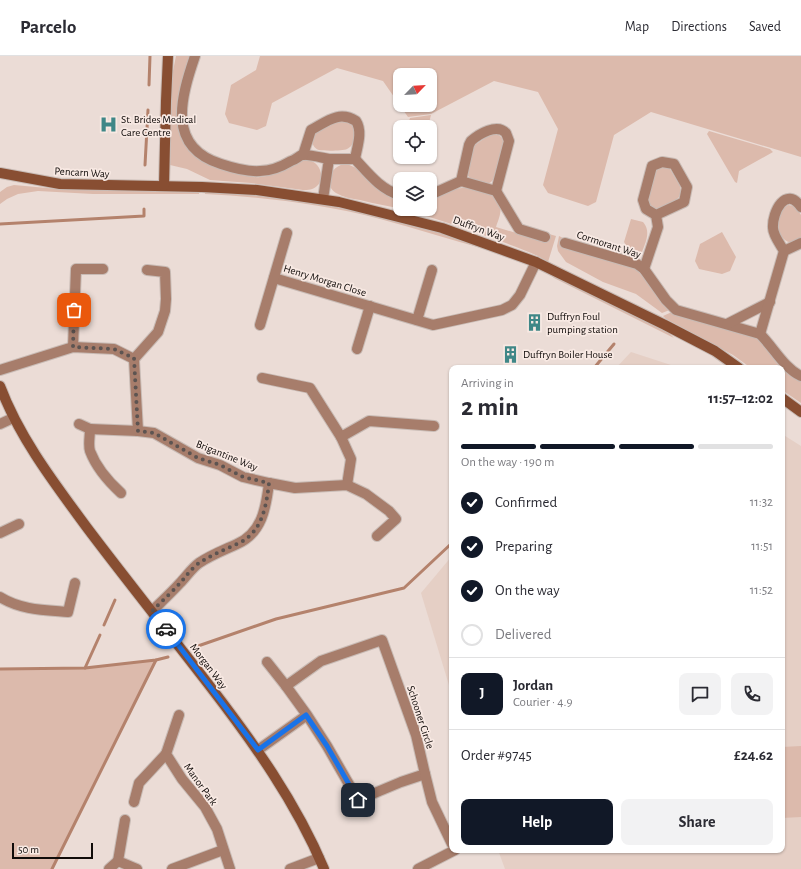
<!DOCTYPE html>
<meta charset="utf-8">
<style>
:root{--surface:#fff;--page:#f2f2f3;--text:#2b2b33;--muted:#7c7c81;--line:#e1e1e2;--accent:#111827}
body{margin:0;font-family:"Alegreya Sans",sans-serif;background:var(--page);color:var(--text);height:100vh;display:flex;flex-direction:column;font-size:15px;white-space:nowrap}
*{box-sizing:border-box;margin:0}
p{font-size:13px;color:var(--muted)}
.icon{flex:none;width:22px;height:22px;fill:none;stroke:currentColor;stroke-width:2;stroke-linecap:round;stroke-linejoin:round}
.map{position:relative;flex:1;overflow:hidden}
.details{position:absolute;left:449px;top:309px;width:336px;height:488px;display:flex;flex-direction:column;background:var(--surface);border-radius:8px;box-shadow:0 1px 3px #0004}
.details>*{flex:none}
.needle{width:26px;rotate:65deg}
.fabs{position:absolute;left:393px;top:12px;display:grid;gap:8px}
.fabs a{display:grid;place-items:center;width:44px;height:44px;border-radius:8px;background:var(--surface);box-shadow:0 1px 3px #0004;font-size:20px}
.scale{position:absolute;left:12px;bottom:10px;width:81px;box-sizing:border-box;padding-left:4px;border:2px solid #100b09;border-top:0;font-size:11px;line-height:14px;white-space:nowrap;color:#100b09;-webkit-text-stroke:3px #f8e9e3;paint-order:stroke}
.pin{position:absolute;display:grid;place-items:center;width:34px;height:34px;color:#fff;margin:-17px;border-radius:8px;box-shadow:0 2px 6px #0006}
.courier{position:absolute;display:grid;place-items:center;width:40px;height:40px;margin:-20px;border:3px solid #1a73e8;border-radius:50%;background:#fff;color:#222;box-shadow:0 1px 5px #0007}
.headline em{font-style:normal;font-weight:600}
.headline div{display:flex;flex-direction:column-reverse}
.headline{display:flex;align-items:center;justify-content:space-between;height:68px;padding:0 12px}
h1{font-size:26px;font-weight:600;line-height:30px}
.bar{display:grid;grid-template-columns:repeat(4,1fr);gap:6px 4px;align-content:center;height:48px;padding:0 12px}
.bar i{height:5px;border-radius:3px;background:var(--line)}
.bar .on{background:var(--accent)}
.bar p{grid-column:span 4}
.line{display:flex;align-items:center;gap:10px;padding:0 12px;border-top:1px solid var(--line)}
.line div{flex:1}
.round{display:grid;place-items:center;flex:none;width:42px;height:42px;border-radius:8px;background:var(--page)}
ol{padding:0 12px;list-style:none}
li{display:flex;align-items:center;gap:12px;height:44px}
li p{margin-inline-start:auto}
li .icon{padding:4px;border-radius:50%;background:var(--accent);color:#fff;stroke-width:4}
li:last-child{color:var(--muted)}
li i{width:22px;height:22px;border:2px solid var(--line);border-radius:50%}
.button{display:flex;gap:8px;margin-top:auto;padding:8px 12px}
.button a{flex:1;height:46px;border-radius:8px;background:var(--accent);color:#fff;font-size:16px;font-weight:600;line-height:46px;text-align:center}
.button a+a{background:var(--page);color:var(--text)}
header{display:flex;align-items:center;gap:24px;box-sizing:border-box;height:56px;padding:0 20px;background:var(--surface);border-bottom:1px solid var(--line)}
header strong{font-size:19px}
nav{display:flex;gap:22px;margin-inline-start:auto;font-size:14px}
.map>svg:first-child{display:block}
.built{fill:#e5cfc5}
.green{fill:#dcbaac;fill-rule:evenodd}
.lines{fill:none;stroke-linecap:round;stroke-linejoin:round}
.stream{stroke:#b4826c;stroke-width:3}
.street-casing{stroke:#c8bbb5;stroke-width:12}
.secondary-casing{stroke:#c8bbb5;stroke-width:12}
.street{stroke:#a77d6b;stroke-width:10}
.secondary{stroke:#884e32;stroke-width:10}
.done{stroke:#5d5451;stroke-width:4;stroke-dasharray:0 7.2}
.route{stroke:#1a73e8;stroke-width:5}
.labels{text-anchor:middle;stroke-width:3.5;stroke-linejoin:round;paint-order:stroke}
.poi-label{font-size:11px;fill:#100b09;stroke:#f8e9e3;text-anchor:start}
.street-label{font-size:11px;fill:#100b09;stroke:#f8e9e3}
</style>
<header>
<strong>Parcelo</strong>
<nav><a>Map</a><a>Directions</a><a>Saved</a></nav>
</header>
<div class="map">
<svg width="801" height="813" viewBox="0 0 801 813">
<rect width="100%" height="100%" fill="#ebdcd6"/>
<g class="built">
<polygon points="631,296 677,311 678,312 616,312"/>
<polygon points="782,378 801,390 801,813 505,813 498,794 782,794"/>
<polygon points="452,500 452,639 421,537"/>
</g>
<g class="green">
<path d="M176,0H190C185,19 175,40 177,59C178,70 190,93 197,100C207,110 247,123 260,121C269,120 279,117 287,113C293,110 299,104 306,104C318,103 327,121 317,130C313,134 308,134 303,134L251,127L210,124L187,113L170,109L172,20Z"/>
<path d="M260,0H801V101L651,56L614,79L596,146L588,150L548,137L543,129L558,73L538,36L494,25L431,58L408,61L383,25L337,12L272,47L266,70L257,74L229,67L225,58L231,29L256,14ZM400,19H430V49H400Z"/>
<polygon points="431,59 428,71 407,71 410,62"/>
<path d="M338,64C343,65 350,66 353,69C358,75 355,90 347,93C343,95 324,95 319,94C315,93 313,89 311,85L313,78Z"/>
<polygon points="709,75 770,93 773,96 739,115 737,127 735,126 707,78"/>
<path d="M491,78C510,77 502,96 499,106C497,112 496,122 491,126C487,129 484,127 479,126C474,124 470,124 467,118L473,93L475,89Z"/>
<path d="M344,108C361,110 370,126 383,136C388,140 394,143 400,145V153H430V144C438,141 445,136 453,134C466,129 492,134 499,147C503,155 498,164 496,171L546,186L549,178L556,180L548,206C535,197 518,192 503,186C471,174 438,163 405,154C390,150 375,148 360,144C352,143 343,141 336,137C323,129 330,111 344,108Z"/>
<polygon points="660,110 667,111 670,113 680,130 681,135 679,141 676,144 658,152 654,152 649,148 647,144 654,115"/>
<polygon points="14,129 58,133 99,134 139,133 199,134 199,138 93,138 38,135 18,138 7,143 0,148 0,136 7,131"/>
<path d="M205,135L257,138L340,150L442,176L485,193C450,184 415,172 380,163C323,148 263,141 205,138Z"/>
<path d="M788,149L795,150L801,159V182C798,183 795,186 792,186C785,188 776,175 777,168C778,161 782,152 788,149Z"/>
<path d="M631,163L643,166C651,175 646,186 642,196L636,199L630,196L624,186Z"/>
<polygon points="722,176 736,201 730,215 722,218 699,213 695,205 700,188"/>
<polygon points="559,180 563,182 562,190 629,210 636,213 672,253 662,257 636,238 603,226 566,206 558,195 557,190"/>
<polygon points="551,217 666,274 674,282 554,222 552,220"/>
<polygon points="674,255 757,282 801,322 801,347 782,334 782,312 751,312 733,299 666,263 663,260"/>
<polygon points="156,604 52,813 0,813 0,613 85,612"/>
<polygon points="801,690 801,761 782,762 782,691"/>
</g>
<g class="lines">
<g class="stream">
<polyline points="149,29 150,0"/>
<polyline points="145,109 148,54"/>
<polyline points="0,168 144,160 144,153"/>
<polyline points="594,312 614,288"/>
<polyline points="104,569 115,544"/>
<polyline points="198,590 276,563 404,532 452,487"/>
<polyline points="85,612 100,579"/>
<polyline points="0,613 85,612 156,604 168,601"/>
<polyline points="52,813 156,604"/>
</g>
<defs>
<g id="street">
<path d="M195,0C181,41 166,91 221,108C233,112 247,116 260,115C271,115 281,111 291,105C295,104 299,100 302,99C308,98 323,102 329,103L323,143"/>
<path d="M303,99L311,74C326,66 339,54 356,65C363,76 357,91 355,103"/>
<path d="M329,103H355C368,117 381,134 400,139"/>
<path d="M461,125L469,89L471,85C479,78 497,67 506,77L509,85L496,135"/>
<polyline points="430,139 461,125 496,135 519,173 545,181"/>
<path d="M565,187L637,208L644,213L666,244L676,254L760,278C774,292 784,312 801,320"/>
<polyline points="784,195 801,187"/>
<polyline points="644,213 658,171 656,159 646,153 643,144 652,110 662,106 674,108 687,131 684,146 656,159"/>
<polyline points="274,222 433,269 502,254 512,249 520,239 536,206"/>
<polyline points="417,264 432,214"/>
<polyline points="727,268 770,246"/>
<polyline points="260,269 287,177"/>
<path d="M760,278L784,195C780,188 773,179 773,172C772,156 786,129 801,151"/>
<polyline points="73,291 76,213 103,213"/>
<polyline points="357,293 370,250"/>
<polyline points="134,303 158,276 165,255 166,243 165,216 147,214"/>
<polyline points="0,314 73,291 114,293 134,303 138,375"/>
<polyline points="262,322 310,332 341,381 351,403 347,429"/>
<polyline points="0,368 13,362"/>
<polyline points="79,368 90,373"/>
<polyline points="341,381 369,365 434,370"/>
<path d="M121,437C109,426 96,411 90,395C88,389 90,380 90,373L138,375L154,377L198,402L220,409L243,421L269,427L295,432L347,429L366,438L389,455L396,463L377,480"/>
<polyline points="0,477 19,468"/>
<path d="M0,541C21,554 44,554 68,556L75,527"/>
<path d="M152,555C161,546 171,537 180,527C186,521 192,512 199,507C211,499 224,494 237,488C262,477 266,452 269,427"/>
<polyline points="267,606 286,630"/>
<polyline points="179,659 166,698 182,723 205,751 217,773 230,813"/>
<polyline points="258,694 307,659 286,630 321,605 382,584 416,679 425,718 401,726 358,744 327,690 307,659"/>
<polyline points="425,718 432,746 452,788"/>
<polyline points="134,746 139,727 166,698"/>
<polyline points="125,764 118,805 137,813"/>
<polyline points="109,813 118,805"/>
<polyline points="172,813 223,794"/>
<polyline points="290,813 319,802"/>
<polyline points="418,813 455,794"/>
</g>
<g id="secondary">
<polyline points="0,117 60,128 202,131 257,134 339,146 442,172 536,206 665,269 715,295 739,312"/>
<polyline points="164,130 166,45 168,0"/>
<path d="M0,330C20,383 55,428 88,473C128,526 169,577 209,629C253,686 296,746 324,813"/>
<polyline points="782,342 801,356"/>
</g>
</defs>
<use href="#street" class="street-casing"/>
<use href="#secondary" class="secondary-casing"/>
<use href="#street" class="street"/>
<use href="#secondary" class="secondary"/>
</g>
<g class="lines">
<path class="done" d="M74,254L73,291L114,293L134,302L138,375L154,377L198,402L220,409L243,421L269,427C266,452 262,477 237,488C224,494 211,499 199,507C192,512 187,519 182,525C173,535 162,545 152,555L166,573"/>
<polyline class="route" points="166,573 258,694 306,659 327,690 358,744"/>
</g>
<defs>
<symbol id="hospital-bare" viewBox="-9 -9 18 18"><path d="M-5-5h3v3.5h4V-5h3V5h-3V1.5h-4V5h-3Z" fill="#3f8787" stroke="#f8e9e3" stroke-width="2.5" paint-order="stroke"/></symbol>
<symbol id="building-bare" viewBox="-9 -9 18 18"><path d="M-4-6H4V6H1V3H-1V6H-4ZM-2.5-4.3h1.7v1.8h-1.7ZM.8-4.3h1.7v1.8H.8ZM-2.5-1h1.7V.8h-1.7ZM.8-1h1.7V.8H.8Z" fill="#3f8787" stroke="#f8e9e3" stroke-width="2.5" paint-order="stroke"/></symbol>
</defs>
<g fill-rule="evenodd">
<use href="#hospital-bare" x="96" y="56" width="25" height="25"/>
<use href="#building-bare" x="522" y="254" width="25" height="25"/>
<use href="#building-bare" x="498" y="286" width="25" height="25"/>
</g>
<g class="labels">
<g class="poi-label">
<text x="121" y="67">St. Brides Medical<tspan x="121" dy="13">Care Centre</tspan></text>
<text x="547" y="264">Duffryn Foul<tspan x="547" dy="13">pumping station</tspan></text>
<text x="523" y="302">Duffryn Boiler House</text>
</g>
<g class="street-label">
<text transform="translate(82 116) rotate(3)" y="4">Pencarn Way</text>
<text transform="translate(479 172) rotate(20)" y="4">Duffryn Way</text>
<text transform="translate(609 188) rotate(18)" y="4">Cormorant Way</text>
<text transform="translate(325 224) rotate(17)" y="4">Henry Morgan Close</text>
<text transform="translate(227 399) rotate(22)" y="4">Brigantine Way</text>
<text transform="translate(209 610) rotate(53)" y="4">Morgan Way</text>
<text transform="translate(421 661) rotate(72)" y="4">Schooner Circle</text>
<text transform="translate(201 728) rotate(54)" y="4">Manor Park</text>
</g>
</g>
</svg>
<div class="fabs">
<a><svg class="needle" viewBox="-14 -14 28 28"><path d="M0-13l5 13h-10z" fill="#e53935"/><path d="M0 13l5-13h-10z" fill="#7c7c81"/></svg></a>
<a><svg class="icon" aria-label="locate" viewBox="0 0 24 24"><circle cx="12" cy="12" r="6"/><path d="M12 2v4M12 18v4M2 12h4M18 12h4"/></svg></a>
<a><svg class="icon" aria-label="layers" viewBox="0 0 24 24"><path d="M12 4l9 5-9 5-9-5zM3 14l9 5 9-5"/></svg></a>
</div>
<div class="scale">50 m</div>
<div class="pin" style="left:74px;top:254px;background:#ea580c"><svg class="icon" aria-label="bag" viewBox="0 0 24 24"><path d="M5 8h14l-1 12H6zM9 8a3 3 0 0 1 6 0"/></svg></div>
<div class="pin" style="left:358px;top:744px;background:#1f2937"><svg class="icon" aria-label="home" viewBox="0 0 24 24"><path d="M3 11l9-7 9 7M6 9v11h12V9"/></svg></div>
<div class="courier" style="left:166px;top:573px"><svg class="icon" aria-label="car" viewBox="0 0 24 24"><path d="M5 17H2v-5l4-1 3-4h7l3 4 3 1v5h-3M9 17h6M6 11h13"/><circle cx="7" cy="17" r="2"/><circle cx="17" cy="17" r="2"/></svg></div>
<section class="details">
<div class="headline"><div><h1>2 min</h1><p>Arriving in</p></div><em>11:57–12:02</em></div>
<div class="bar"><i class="on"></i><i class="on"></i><i class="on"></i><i></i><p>On the way · 190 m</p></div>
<ol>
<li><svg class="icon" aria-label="check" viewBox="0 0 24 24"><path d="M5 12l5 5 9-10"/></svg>Confirmed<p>11:32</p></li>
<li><svg class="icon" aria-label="check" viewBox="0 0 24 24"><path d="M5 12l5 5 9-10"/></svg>Preparing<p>11:51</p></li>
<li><svg class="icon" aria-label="check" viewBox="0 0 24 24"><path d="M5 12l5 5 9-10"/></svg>On the way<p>11:52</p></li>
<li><i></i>Delivered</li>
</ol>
<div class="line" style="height:72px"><b class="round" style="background:var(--accent);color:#fff">J</b><div><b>Jordan</b><p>Courier · 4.9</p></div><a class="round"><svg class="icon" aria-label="chat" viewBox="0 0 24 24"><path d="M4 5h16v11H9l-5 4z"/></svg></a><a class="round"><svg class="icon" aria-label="phone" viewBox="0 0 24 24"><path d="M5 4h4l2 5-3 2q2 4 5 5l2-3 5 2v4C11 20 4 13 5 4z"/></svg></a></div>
<div class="line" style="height:52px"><div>Order #9745</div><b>£24.62</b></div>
<div class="button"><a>Help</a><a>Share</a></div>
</section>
</div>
